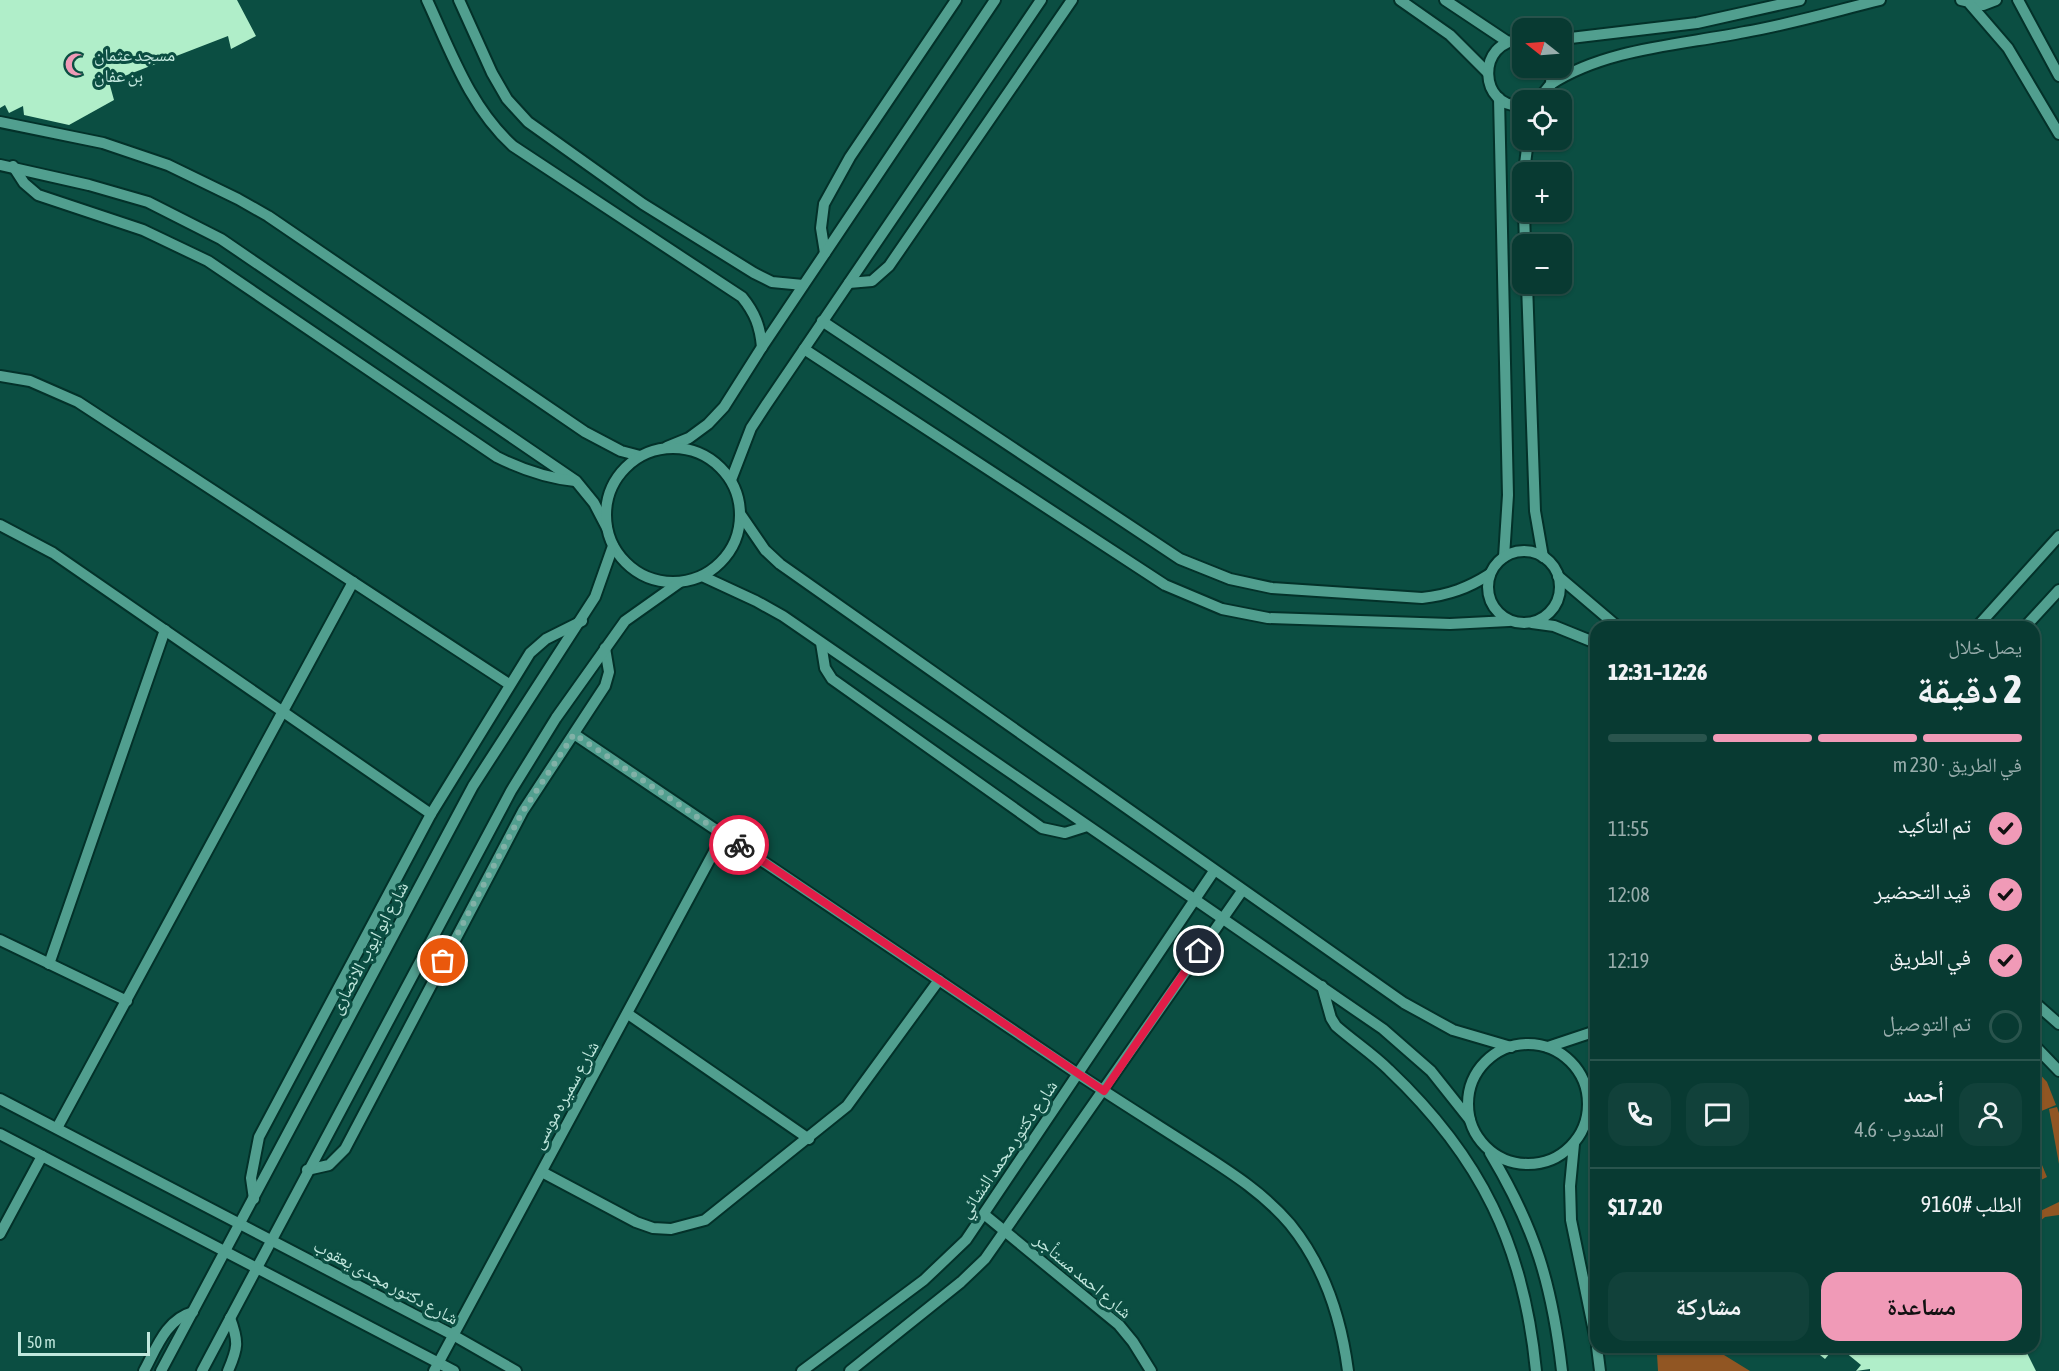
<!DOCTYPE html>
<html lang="ar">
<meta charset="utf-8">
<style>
:root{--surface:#083a32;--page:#11413a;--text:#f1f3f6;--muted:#98adac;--line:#29544d;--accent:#f09ab7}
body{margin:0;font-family:"Asap Condensed","Noto Naskh Arabic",sans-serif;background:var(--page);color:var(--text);direction:rtl;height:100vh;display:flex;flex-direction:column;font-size:22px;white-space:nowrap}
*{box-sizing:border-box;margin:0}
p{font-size:20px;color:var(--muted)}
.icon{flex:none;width:33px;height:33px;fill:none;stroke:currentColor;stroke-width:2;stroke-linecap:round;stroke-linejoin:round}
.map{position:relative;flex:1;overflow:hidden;direction:ltr}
.side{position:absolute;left:1590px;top:621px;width:450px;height:732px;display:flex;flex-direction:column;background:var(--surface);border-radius:18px;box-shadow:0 2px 4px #0004,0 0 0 2px var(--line);direction:rtl}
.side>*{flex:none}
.needle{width:39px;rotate:287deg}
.controls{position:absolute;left:1512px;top:18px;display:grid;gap:12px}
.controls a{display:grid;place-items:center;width:60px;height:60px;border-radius:12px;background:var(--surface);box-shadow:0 2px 4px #0004,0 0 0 2px var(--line);font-size:30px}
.scale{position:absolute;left:18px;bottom:15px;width:132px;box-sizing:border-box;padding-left:6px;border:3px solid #c1e7dd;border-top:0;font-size:16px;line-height:21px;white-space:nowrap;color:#c1e7dd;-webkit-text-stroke:4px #0b4e42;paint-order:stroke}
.pin{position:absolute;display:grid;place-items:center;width:51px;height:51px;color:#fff;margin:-26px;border:3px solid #fff;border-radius:50%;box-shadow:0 2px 6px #0007}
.courier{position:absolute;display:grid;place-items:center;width:60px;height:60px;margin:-30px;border:4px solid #e11d48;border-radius:50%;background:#fff;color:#222;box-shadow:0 2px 8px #0007}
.overview em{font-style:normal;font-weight:800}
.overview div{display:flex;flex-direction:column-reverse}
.overview{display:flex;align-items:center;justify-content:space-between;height:102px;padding:0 18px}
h1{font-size:39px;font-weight:800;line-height:45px}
.bar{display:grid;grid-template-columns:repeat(4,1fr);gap:9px 6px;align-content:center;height:72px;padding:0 18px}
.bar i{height:8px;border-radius:4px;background:var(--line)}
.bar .active{background:var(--accent)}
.bar p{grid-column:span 4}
.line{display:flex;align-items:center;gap:15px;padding:0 18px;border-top:2px solid var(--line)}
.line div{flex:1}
.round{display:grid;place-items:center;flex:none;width:63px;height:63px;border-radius:18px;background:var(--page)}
ol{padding:0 18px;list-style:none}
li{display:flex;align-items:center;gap:18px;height:66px}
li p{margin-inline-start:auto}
li .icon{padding:6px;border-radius:50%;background:var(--accent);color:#111;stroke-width:4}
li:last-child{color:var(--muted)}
li i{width:33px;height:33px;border:3px solid var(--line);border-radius:50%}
.button{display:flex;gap:12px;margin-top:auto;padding:12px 18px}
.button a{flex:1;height:69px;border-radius:18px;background:var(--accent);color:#111;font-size:24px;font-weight:800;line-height:69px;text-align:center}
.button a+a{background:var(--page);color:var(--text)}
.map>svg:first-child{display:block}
.green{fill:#915623}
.building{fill:#b0eec9}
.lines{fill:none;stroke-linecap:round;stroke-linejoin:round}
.minor-casing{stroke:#033129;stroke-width:14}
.minor{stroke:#519f8f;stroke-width:10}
.done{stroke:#81b1a7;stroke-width:6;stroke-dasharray:0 10.8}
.route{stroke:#e11d48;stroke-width:8}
.labels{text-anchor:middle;stroke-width:6;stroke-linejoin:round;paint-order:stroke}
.poi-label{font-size:18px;fill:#c1e7dd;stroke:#0b4e42;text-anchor:start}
.street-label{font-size:18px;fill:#c1e7dd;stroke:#0b4e42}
</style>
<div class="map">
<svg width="2059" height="1371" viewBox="0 0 2059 1371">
<rect width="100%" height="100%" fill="#0b4e42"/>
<g class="green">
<polygon points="2034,1068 2047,1082 2056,1105 2034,1114"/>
<polygon points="2057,1107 2059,1113 2059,1164 2049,1109"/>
<polygon points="2042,1165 2047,1177 2035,1183 2034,1169"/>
<polygon points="2059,1202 2059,1215 2045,1217 2034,1226 2034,1214"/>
<polygon points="1668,1347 1711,1347 1750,1371 1658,1371 1657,1354 1660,1355"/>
</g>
<g class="building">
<polygon points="0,0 237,0 256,36 231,49 228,36 109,82 114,100 69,125 24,115 23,106 9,113 5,105 0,108"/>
<polygon points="1810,1347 1835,1347 1825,1359"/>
<polygon points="1839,1347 2024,1347 2036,1371 1870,1371 1870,1369 1856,1371 1861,1365"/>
</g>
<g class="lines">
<defs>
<g id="minor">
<path d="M427,0C451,52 470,107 513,146L742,297C755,313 760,326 762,347"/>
<polyline points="459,0 492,73 507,99 528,122 643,204 754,273 772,282 803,285"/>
<polyline points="1400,0 1450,35 1488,73"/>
<polyline points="1445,0 1508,42"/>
<polyline points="1961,0 1983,5 1996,0"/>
<polyline points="2018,0 2059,76"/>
<polyline points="1970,4 2008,48 2059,134"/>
<polyline points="1562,39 1697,23 1800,0"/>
<path d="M1522,40C1475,40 1479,110 1522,105"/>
<path d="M1551,84C1607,48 1681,45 1745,32C1791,24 1835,11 1880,0"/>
<polyline points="1499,98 1508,495 1504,557"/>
<polyline points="1538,100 1551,84 1552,68"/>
<polyline points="0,122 103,143 168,165 238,199 268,216 585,432 621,451 640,456"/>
<polyline points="0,165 89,185 148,202 221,239 576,481 594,503 607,528"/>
<path d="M13,166L24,183L38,195L143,230L208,261L497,457C523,470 546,478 575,481"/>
<polyline points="1524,172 1528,140"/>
<polyline points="1524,212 1525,244"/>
<polyline points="825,253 821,228 824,204 850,157 956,0"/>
<polyline points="849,283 872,281 889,266 1072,0"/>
<polyline points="1527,284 1535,511 1543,557"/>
<path d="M822,321L1180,559L1230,579L1272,588L1422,598C1449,595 1468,588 1490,574"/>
<polyline points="804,349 1165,585 1222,609 1268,618 1450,624 1509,621"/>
<polyline points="0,376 30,381 78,402 509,684"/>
<polyline points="667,447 689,438 708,424 724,407 762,347 995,0"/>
<circle cx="673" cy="515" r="67"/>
<polyline points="731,480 751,428 766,405 1041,0"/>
<polyline points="741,515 765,550 780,564 1404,1003 1453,1030 1511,1047"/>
<polyline points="0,525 53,553 431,814"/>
<circle cx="1524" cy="587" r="36"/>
<polyline points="702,576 756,601 783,616 1383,1029 1431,1071 1470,1120"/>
<polyline points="1558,576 1618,627"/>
<polyline points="1532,623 1554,626 1596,643"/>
<polyline points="1977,627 2059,536"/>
<polyline points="2025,627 2059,590"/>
<polyline points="821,643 825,668 832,679 1042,828 1065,833 1087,826"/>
<path d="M574,734C741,847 908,960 1075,1072C1114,1098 1154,1123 1193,1148C1227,1170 1263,1192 1290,1224C1325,1267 1341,1317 1348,1371"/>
<polyline points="0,940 127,1001"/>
<polyline points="49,964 165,630"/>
<path d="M1322,986L1331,1018L1336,1026C1353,1041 1373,1054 1389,1070C1481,1157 1524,1246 1536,1371"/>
<polyline points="2034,1002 2059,1024"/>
<polyline points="628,1014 809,1139"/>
<circle cx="1528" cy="1104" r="60"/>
<polyline points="2034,1045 2059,1071"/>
<polyline points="1548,1047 1596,1031"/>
<polyline points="0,1099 453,1335 516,1371"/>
<polyline points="57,1128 353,582"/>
<polyline points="0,1134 454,1371"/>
<polyline points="1574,1144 1570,1186 1571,1220 1596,1341"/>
<path d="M1490,1153C1535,1228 1552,1284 1562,1371"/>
<polyline points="307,1170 329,1165 345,1149 523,811 605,686 609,672 605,648"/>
<polyline points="542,1172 636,1222 653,1228 671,1229 705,1220 847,1106 939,980"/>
<polyline points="254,1199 251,1178 259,1137 431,814 530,653 546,639 582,621"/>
<polyline points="985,1215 1119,1325 1133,1342 1151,1371"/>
<polyline points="0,1234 42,1156"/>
<polyline points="1597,1347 1600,1371"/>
<path d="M144,1371C156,1349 166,1319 193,1312"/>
<polyline points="161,1371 473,786 595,597 613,546"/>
<polyline points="202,1371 511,791 556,718 625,621 680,582"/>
<path d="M228,1371C238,1348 239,1342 230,1318"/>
<polyline points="434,1371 723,835"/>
<polyline points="802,1371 924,1280 966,1240 1214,871"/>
<polyline points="850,1371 961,1282 985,1259 1242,891"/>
</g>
</defs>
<use href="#minor" class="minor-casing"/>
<use href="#minor" class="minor"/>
</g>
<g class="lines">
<polyline class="done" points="443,961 523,811 574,734 739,845"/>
<polyline class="route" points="739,845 1104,1091 1199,951"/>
</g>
<defs>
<symbol id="mosque-bare" viewBox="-9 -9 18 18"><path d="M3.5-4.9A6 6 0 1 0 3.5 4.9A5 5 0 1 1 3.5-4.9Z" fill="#f09ab7" stroke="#0b4e42" stroke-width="2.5" paint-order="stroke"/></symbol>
</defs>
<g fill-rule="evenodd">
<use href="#mosque-bare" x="60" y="48" width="33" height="33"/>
</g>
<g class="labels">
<g class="poi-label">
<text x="94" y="61">مسجد عثمان<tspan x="94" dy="21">بن عفان</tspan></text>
</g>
<g class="street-label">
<text transform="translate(369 948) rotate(-62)" y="6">شارع ابو ايوب الانصارى</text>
<text transform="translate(565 1095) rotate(-61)" y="6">شارع سميره موسى</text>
<text transform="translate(1008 1149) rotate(-56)" y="6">شارع دكتور محمد النشائي</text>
<text transform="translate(1083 1276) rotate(40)" y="6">شارع احمد مستأجر</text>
<text transform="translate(386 1282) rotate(28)" y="6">شارع دكتور مجدى يعقوب</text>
</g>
</g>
</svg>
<div class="controls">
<a><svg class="needle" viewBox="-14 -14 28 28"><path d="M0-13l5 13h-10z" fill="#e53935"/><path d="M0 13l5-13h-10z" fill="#98adac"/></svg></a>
<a><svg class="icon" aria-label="locate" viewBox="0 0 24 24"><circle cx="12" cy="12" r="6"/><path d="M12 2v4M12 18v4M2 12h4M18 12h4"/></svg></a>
<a>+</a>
<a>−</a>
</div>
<div class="scale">50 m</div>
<div class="pin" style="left:443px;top:961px;background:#ea580c"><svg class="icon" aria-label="bag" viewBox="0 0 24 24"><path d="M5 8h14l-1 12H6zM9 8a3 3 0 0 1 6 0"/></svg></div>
<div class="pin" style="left:1199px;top:951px;background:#1f2937"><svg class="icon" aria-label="home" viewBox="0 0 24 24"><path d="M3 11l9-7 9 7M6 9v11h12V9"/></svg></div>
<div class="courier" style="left:739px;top:845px"><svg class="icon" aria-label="bike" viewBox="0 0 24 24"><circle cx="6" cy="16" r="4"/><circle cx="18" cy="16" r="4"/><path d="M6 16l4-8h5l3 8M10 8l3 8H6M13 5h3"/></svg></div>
<section class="side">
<div class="overview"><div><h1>2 دقيقة</h1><p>يصل خلال</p></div><em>12:26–12:31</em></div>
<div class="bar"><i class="active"></i><i class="active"></i><i class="active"></i><i></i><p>في الطريق · 230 m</p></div>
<ol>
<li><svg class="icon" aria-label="check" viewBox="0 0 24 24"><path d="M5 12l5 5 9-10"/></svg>تم التأكيد<p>11:55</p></li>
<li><svg class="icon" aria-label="check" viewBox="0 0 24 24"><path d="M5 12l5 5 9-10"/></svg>قيد التحضير<p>12:08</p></li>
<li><svg class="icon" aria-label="check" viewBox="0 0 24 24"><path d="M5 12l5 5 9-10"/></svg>في الطريق<p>12:19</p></li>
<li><i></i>تم التوصيل</li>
</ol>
<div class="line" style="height:108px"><a class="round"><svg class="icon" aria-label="person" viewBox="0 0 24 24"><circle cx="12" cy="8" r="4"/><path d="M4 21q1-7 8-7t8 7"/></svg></a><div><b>أحمد</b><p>المندوب · 4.6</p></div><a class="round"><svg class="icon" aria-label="chat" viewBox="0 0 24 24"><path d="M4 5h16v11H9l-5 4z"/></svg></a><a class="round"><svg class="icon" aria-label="phone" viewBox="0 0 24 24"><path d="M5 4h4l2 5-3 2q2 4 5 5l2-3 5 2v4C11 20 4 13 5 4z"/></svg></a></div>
<div class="line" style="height:78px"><div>الطلب #9160</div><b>$17.20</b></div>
<div class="button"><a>مساعدة</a><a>مشاركة</a></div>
</section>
</div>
